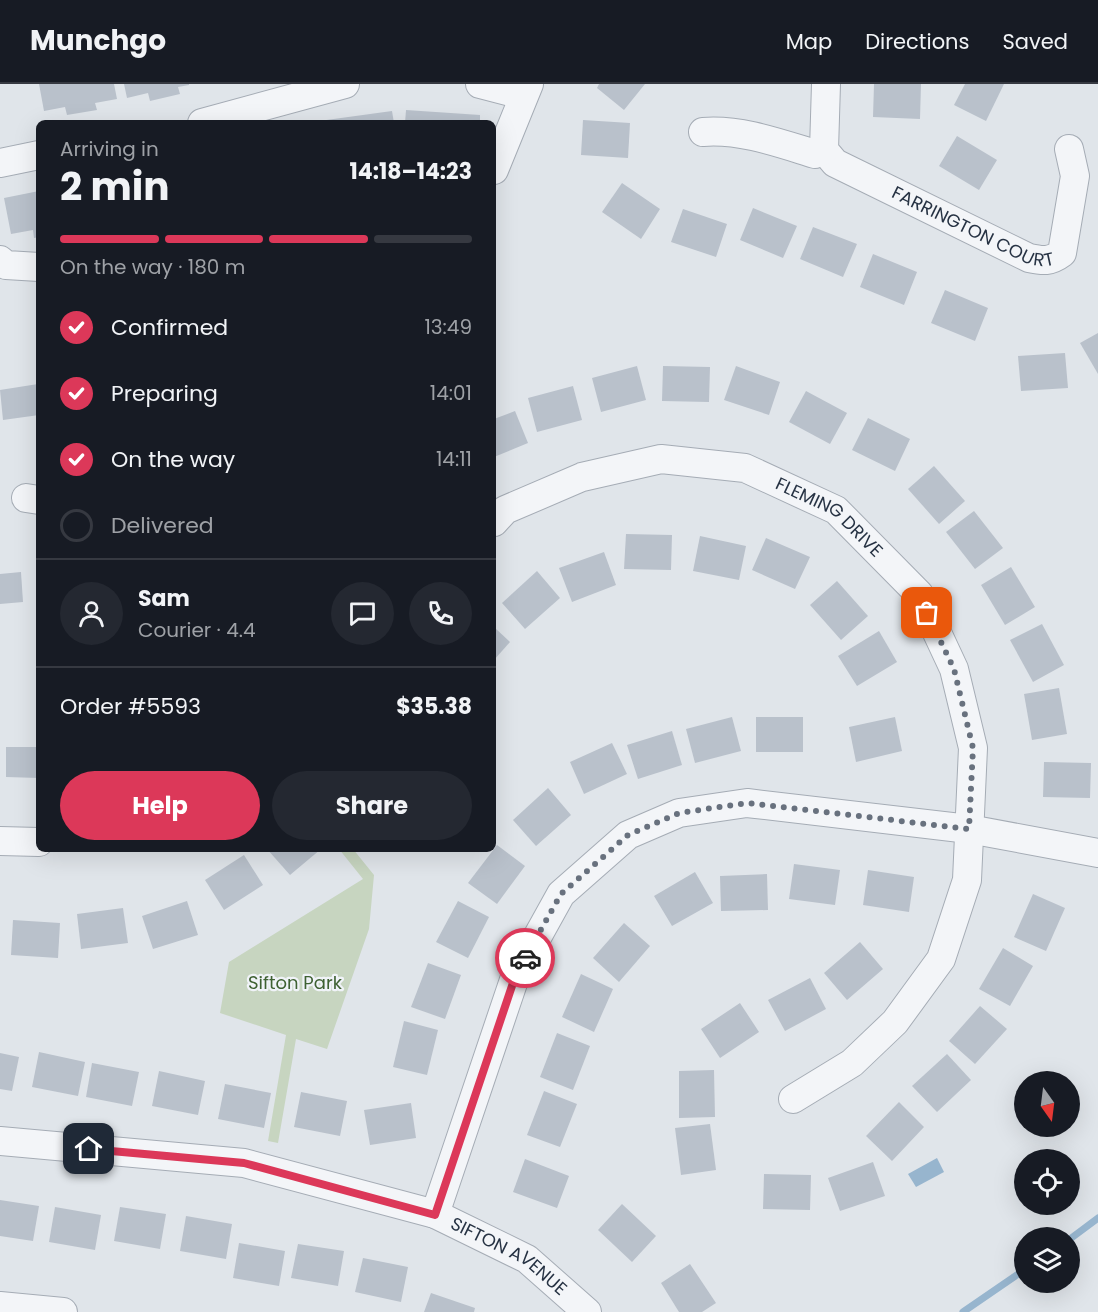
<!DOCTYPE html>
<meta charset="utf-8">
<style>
:root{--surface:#171b24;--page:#242831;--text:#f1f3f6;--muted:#9ea1a6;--line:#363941;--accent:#dc3859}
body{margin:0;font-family:Poppins,sans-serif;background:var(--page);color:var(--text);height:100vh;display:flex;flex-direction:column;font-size:22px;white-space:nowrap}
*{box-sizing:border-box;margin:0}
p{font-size:20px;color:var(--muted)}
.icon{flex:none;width:33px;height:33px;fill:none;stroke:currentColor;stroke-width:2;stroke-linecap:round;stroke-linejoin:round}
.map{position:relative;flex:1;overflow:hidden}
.details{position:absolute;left:36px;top:36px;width:460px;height:732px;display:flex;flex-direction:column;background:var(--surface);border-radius:9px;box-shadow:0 6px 24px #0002}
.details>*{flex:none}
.needle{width:39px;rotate:166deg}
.fabs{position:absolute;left:1014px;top:987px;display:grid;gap:12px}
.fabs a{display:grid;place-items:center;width:66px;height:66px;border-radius:50%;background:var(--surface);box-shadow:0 6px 24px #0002;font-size:30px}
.pin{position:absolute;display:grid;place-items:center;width:51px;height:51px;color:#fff;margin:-26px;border-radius:12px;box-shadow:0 3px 9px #0006}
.courier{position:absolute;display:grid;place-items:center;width:60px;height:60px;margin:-30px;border:4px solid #dc3859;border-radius:50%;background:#fff;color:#222;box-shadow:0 2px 8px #0007}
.overview em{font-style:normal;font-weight:700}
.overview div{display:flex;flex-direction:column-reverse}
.overview{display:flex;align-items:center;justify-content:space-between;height:102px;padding:0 24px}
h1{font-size:39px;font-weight:700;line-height:45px}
.bar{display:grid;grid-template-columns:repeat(4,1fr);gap:9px 6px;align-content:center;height:72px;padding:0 24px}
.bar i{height:8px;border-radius:4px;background:var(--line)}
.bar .selected{background:var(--accent)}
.bar p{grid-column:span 4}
.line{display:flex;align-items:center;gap:15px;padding:0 24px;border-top:2px solid var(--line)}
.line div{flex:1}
.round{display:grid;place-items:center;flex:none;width:63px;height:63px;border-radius:32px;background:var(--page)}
ol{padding:0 24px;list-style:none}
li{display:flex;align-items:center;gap:18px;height:66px}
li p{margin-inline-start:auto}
li .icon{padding:6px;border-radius:50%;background:var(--accent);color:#fff;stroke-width:4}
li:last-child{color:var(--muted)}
li i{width:33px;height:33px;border:3px solid var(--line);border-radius:50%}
.action{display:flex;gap:12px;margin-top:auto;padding:12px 24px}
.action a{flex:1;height:69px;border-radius:36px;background:var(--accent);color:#fff;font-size:24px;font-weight:700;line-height:69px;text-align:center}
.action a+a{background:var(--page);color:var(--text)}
header{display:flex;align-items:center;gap:36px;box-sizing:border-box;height:84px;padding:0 30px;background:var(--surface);border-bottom:2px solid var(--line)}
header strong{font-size:28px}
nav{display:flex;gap:33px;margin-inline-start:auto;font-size:21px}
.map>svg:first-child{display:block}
.green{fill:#c7d5c0}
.water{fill:#97b5ce}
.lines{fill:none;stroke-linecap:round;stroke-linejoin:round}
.stream{stroke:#97b5ce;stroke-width:7}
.building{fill:#b9c1cb}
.minor-casing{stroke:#a5acb5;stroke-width:30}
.minor{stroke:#f3f5f8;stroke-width:28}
.done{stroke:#68717e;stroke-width:6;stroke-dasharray:0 10.8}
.route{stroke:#dc3859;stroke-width:8}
.labels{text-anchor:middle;stroke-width:4.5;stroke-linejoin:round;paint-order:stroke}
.street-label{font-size:18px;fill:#273344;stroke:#f0f3f8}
.park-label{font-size:18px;fill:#3e6132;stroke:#f0f3f8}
</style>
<header>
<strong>Munchgo</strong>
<nav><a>Map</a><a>Directions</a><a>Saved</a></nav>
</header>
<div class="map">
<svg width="1098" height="1228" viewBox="0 0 1098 1228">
<rect width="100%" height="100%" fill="#e0e5ea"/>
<polygon class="green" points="339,765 353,765 374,791 369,845 327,965 296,955 278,1059 268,1057 286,951 220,929 229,878 363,795"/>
<polygon class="water" points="937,1074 944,1088 916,1103 908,1090"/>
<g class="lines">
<g class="stream">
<polyline points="1070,1155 1098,1134"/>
<polyline points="963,1228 1024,1186"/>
</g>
</g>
<g class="building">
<polygon points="39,0 114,0 117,15 95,19 97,26 67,31 65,23 44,27"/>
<polygon points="124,0 189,0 189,1 178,3 180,10 150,17 148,9 127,14"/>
<polygon points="599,0 645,0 624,26 597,4"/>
<polygon points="874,0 921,0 920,35 873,33"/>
<polygon points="965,0 1004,0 986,37 954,21"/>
<polygon points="406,26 480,31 480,39 405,39"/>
<polygon points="392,27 394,39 319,39 319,37"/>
<polygon points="583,36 630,39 628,74 581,71"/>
<polygon points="957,52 997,76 979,106 939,82"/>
<polygon points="622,99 660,125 641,155 602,128"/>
<polygon points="39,107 39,153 34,154 33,146 11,150 4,114"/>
<polygon points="753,124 797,142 783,174 740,156"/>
<polygon points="683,125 727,140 716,173 671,158"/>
<polygon points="813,143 857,160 843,193 800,175"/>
<polygon points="873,170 917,188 904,221 860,203"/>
<polygon points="945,206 988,224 975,257 931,239"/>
<polygon points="1098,249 1098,290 1080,259"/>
<polygon points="1065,269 1068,304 1021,307 1018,272"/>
<polygon points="637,282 646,316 601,328 592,294"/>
<polygon points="663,282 710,283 709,318 662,317"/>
<polygon points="736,282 780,298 769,331 724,316"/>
<polygon points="38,300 39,331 3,336 0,306"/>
<polygon points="573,302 582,336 537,348 528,314"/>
<polygon points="806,307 847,329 830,360 789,338"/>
<polygon points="515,327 528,359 494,373 494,335"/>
<polygon points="868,334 910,355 895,387 852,366"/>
<polygon points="934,382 965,417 939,440 908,405"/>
<polygon points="974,427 1003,464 975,485 946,448"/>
<polygon points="626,450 672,451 671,486 624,485"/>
<polygon points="700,452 746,462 739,496 693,487"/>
<polygon points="766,454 810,473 795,505 752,486"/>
<polygon points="604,468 616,501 572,518 559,484"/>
<polygon points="1011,483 1035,523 1005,541 981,501"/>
<polygon points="537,487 560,514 525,545 502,519"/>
<polygon points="21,488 23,518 0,520 0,490"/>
<polygon points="837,497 868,532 841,556 810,521"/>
<polygon points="1042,540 1064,581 1033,598 1010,556"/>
<polygon points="494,543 510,558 494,576"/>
<polygon points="879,547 897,578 857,602 838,572"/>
<polygon points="1059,604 1067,650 1032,656 1024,610"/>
<polygon points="732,633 741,667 695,679 686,645"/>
<rect x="756" y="633" width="47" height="35"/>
<polygon points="895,633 902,667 856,678 849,643"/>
<polygon points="672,647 682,681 638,695 627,661"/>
<polygon points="612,659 627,690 584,710 570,678"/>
<polygon points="6,663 39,663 39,694 6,693"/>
<polygon points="1044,678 1091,679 1090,714 1043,713"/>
<polygon points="548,704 571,731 536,762 513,736"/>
<polygon points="497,761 525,782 497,820 468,799"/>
<polygon points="267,765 321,765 290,791"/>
<polygon points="244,771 263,801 224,826 205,796"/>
<polygon points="794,780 840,786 835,821 789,815"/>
<polygon points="868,786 914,793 909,828 863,821"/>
<polygon points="695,788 713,819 672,842 654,812"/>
<polygon points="767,790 768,826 721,827 720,792"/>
<polygon points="1033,810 1065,824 1046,867 1014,853"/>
<polygon points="187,817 198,851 153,865 142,832"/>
<polygon points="458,817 489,833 468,874 436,858"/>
<polygon points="123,824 128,859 81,865 77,830"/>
<polygon points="13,836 60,839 58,874 11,871"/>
<polygon points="624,839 650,862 619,898 593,874"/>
<polygon points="860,858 883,885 847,916 824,889"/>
<polygon points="1003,864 1033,882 1010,922 979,905"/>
<polygon points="428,879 461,891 445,935 411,923"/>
<polygon points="581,890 613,905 594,948 562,933"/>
<polygon points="810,894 826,925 785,947 768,916"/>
<polygon points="740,919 759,948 720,974 701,945"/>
<polygon points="980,922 1007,945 975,980 949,957"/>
<polygon points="404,937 438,946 427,991 393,983"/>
<polygon points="557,949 590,962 573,1006 540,993"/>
<polygon points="39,968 85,978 78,1012 32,1003"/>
<polygon points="0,969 19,973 12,1007 0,1005"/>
<polygon points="947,970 971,996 937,1028 912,1002"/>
<polygon points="92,979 139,988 132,1022 86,1013"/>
<polygon points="714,986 715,1033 679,1034 679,987"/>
<polygon points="159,987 205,997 198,1031 152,1022"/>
<polygon points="225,1000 271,1009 264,1044 218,1035"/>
<polygon points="544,1007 577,1020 560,1063 527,1051"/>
<polygon points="301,1008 347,1017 340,1052 294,1043"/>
<polygon points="899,1018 924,1043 892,1077 866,1052"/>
<polygon points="411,1019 416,1054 370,1061 364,1026"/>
<polygon points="710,1040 716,1086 681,1091 675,1044"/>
<polygon points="525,1075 569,1092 557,1124 513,1108"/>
<polygon points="873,1078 885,1112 840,1127 828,1094"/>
<polygon points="764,1090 811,1091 810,1126 763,1125"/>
<polygon points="0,1116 39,1122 33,1157 0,1152"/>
<polygon points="622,1120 656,1152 632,1178 598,1146"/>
<polygon points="55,1123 101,1131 95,1166 49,1158"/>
<polygon points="120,1123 166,1130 160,1165 114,1157"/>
<polygon points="186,1132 232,1140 226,1175 180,1167"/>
<polygon points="239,1159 285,1167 279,1202 233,1194"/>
<polygon points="298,1160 344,1167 338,1202 291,1194"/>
<polygon points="363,1174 408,1183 401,1218 355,1208"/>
<polygon points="690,1180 716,1219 702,1228 679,1228 661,1199"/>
<polygon points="431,1209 475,1224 474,1228 424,1228"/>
</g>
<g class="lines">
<defs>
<g id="minor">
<polyline points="480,0 523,11"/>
<path id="s1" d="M826,0L824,66L835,79L1029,174C1043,177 1050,178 1062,169L1075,92L1069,65"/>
<polyline points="202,39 345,0"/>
<path d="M703,48C741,45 779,59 815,70L824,66"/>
<polyline points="0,79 39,71"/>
<polyline points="494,86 529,0"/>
<polyline points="0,176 6,181 39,183"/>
<polyline points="26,414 39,416"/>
<path id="s2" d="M494,438L505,426L582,393L661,375L745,384L836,426L919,510L954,585L973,664L967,796L941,875L895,938L852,979L793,1015"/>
<polyline points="0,757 39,758"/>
<path id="s3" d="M0,1057L244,1079L435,1130L527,1175L587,1228"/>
<polyline points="435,1130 515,893 561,810 628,751 679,729 747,719 969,745 1098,769"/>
<polyline points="0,1222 63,1228"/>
</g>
</defs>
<use href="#minor" class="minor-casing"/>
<use href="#minor" class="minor"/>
</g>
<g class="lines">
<polyline class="done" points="525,874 561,810 628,751 679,729 747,719 969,745 973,664 954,585 927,529"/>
<polyline class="route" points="89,1065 244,1079 435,1131 515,893 525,874"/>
</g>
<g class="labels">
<g class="street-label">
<text dy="6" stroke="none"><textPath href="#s1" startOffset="236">FARRINGTON COURT</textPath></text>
<text dy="6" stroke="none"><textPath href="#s2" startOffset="364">FLEMING DRIVE</textPath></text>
<text dy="6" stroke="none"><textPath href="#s3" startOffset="528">SIFTON AVENUE</textPath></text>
</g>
<g class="park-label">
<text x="295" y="905">Sifton Park</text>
</g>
</g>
</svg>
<div class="fabs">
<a><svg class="needle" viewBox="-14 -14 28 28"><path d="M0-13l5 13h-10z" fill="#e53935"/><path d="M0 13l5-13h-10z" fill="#9ea1a6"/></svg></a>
<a><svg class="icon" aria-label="locate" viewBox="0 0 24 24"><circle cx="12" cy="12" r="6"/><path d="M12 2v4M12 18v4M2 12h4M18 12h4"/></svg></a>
<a><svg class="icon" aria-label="layers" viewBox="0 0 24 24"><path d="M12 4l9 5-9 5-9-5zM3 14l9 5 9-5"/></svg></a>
</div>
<div class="pin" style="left:927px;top:529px;background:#ea580c"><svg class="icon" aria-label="bag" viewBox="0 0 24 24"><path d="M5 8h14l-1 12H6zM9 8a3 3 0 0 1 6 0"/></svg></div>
<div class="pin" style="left:89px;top:1065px;background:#1f2937"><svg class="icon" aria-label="home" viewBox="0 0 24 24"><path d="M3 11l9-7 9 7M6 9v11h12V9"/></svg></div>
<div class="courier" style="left:525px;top:874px"><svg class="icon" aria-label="car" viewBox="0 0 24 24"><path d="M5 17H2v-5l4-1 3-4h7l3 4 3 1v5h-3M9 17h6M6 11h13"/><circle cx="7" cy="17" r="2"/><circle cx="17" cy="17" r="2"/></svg></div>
<section class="details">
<div class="overview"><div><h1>2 min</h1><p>Arriving in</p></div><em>14:18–14:23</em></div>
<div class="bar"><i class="selected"></i><i class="selected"></i><i class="selected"></i><i></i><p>On the way · 180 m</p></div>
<ol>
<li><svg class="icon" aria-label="check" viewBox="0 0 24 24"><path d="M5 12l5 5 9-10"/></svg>Confirmed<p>13:49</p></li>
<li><svg class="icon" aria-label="check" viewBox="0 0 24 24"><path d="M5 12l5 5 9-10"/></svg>Preparing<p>14:01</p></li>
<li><svg class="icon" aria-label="check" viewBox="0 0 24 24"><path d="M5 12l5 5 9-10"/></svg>On the way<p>14:11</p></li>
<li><i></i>Delivered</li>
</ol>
<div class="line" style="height:108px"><a class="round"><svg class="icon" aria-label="person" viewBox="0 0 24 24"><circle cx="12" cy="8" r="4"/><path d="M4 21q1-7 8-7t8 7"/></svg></a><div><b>Sam</b><p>Courier · 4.4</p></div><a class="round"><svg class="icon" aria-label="chat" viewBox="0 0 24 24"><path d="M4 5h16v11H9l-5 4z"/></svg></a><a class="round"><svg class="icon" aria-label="phone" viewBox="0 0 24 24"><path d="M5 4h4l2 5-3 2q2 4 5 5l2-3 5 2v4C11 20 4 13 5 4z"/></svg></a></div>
<div class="line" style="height:78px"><div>Order #5593</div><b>$35.38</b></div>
<div class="action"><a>Help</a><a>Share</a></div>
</section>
</div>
